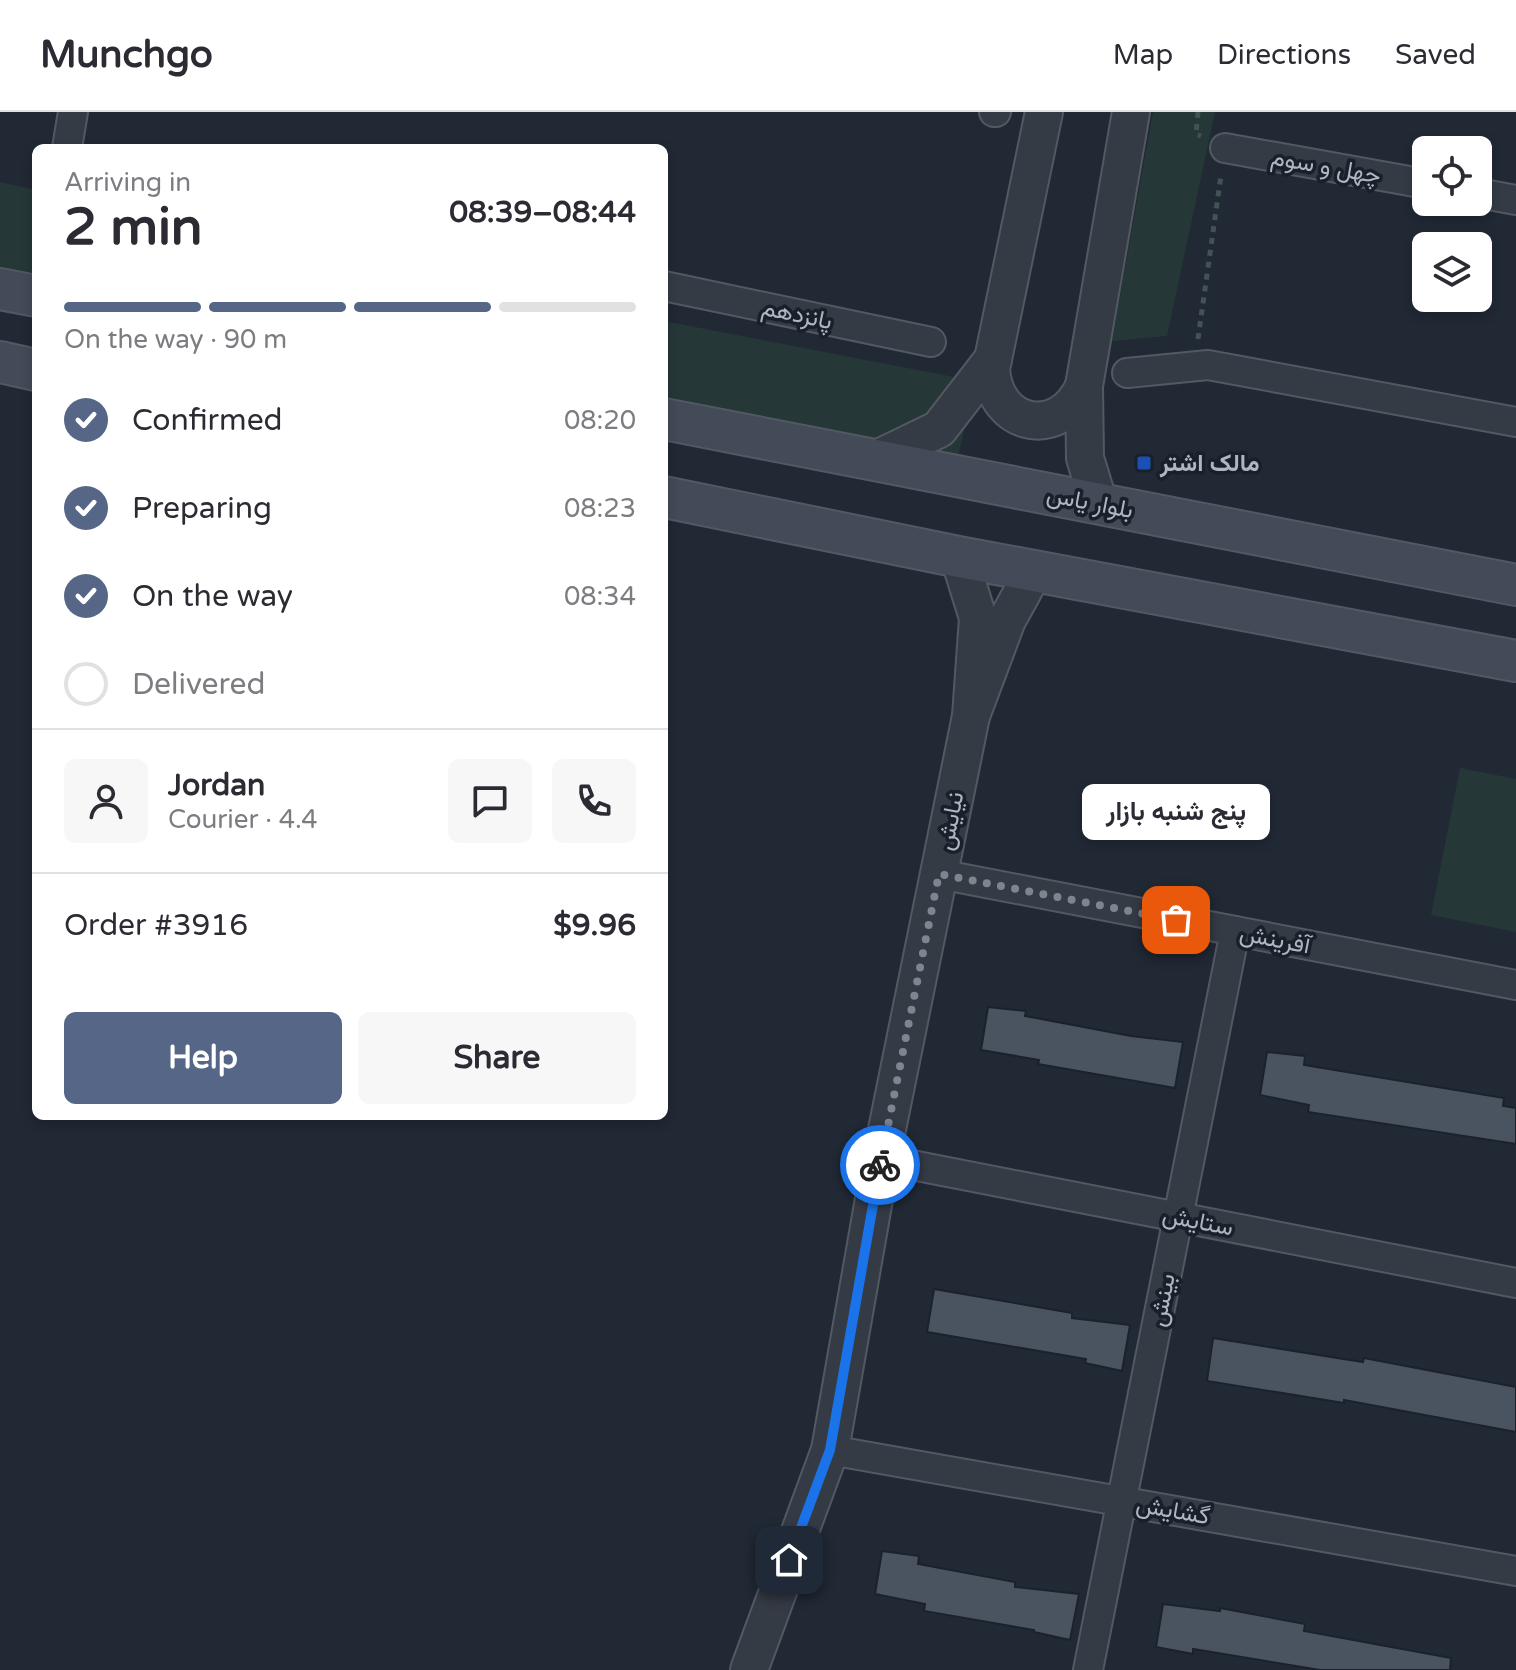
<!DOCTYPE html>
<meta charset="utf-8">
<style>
:root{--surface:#fff;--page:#f7f7f7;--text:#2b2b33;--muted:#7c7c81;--line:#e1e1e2;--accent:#556687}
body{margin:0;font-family:"Varela Round",Vazirmatn,sans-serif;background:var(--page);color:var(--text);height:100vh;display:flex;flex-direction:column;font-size:30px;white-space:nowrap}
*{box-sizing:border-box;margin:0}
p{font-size:26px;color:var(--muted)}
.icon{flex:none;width:44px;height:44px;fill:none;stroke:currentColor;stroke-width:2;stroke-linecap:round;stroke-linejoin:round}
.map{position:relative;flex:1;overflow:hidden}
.panel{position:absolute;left:32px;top:32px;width:636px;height:976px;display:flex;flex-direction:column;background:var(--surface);border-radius:12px;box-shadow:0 4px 12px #0003}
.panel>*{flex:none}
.tools{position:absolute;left:1412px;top:24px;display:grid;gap:16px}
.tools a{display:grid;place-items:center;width:80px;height:80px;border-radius:12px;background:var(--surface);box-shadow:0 4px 12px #0003;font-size:40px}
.pin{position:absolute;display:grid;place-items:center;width:68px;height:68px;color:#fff;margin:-34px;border-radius:16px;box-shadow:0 4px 12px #0006}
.courier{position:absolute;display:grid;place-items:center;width:80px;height:80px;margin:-40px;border:6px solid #1a73e8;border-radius:50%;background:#fff;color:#222;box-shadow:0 2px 10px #0007}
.bubble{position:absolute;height:56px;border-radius:12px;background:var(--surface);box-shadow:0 4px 12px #0003;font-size:26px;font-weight:700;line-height:56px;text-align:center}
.overview em{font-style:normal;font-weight:700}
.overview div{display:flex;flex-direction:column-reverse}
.overview{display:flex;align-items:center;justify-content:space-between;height:136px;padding:0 32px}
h1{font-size:52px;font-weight:700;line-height:60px}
.bar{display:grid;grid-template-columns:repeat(4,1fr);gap:12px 8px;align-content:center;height:96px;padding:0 32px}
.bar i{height:10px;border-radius:6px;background:var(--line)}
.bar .active{background:var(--accent)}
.bar p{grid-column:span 4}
.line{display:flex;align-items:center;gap:20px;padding:0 32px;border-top:2px solid var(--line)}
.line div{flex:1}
.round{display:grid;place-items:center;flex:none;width:84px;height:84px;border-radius:12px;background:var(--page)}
ol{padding:0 32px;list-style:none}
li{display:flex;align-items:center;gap:24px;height:88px}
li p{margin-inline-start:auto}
li .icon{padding:8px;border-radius:50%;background:var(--accent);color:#fff;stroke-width:4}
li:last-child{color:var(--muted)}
li i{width:44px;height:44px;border:4px solid var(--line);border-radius:50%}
.primary-button{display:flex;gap:16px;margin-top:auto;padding:16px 32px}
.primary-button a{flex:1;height:92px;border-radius:12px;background:var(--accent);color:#fff;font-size:32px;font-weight:700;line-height:92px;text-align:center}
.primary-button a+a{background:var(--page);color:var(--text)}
header{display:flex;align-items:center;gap:48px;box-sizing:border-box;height:112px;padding:0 40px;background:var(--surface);border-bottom:2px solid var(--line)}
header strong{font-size:38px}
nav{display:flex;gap:44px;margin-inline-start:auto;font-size:28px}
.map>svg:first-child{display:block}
.green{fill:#263738}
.building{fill:#4a5360;stroke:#1c222c;stroke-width:2}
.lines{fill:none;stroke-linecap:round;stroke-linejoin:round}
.minor-casing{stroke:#525963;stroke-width:32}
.tertiary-casing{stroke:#525963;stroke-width:40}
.secondary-casing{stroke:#525963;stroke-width:44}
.path{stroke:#435355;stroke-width:5;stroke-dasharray:6 6;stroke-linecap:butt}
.minor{stroke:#353b45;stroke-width:28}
.tertiary{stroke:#353b45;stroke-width:36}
.secondary{stroke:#434b58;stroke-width:40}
.done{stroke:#7d8591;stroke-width:8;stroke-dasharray:0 14.4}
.route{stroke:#1a73e8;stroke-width:10}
.transit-dot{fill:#1a4fb4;stroke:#1a202a;stroke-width:3}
.labels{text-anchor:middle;stroke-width:7;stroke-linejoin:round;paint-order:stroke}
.street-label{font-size:24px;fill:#afb6c2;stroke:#1a202a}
.poi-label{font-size:24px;font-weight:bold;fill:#afb6c2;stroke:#1a202a;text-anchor:start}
</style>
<header>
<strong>Munchgo</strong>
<nav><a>Map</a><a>Directions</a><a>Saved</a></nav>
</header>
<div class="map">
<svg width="1516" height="1558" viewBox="0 0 1516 1558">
<rect width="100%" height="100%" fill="#212935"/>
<g class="green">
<polygon points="1153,0 1215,0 1167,224 1112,229"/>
<polygon points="0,70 36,78 36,163 0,156"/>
<polygon points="664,209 975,269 958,345 664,287"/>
<polygon points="1460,656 1516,667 1516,820 1431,803"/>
</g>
<g class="building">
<polygon points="988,895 1026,899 1025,904 1131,924 1183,930 1175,976 1038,952 1039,948 981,938"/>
<polygon points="1267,940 1305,944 1304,953 1504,986 1503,994 1516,996 1516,1032 1308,1000 1309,993 1260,983"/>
<polygon points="934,1177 1072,1201 1072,1206 1130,1213 1122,1259 1085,1251 1086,1247 927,1220"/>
<polygon points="1213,1226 1363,1250 1364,1246 1516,1275 1516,1320 1344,1288 1344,1291 1207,1269"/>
<polygon points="882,1439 919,1444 918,1452 1015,1470 1015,1475 1079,1482 1070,1528 1034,1520 1034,1518 924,1499 925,1492 875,1482"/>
<polygon points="1163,1492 1220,1499 1220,1496 1305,1512 1304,1519 1451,1546 1450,1558 1320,1558 1193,1537 1193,1542 1156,1535"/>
</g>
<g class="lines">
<defs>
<g id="minor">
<polyline points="994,0 996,0"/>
<polyline points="67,36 73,0"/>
<polyline points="1225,36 1426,72"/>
<polyline points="1478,81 1516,88"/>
<polyline points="664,174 931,230"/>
<polyline points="1127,261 1208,253 1516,310"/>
<polyline points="939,762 1516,873"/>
<polyline points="881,1047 1516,1171"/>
<polyline points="830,1338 1516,1459"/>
<polyline points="1088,1558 1235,819"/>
</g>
<g id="tertiary">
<path d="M1044,0L991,257C995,316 1060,328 1084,274"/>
<polyline points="875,348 939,317 993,247"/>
<polyline points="1099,392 1085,346 1084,274 1131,0"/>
<polyline points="959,445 978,506 971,604 1007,508 1034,459"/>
<polyline points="749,1558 830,1338 881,1047 971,604"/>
</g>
<g id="secondary">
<polyline points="0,177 36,184"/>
<polyline points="0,250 36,258"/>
<polyline points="664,307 1516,473"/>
<polyline points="664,385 959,445 1516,549"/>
</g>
</defs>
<use href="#minor" class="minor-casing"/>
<use href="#tertiary" class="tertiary-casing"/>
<use href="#secondary" class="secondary-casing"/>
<g class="path">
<polyline points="1198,0 1196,22 1201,24"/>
<polyline points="1198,227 1221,63"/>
</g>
<use href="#minor" class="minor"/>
<use href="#tertiary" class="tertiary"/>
<use href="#secondary" class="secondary"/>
</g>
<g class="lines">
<polyline class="done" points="880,1053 939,762 1176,808"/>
<polyline class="route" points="789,1448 830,1338 880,1053"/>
</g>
<rect class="transit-dot" x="1136" y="343" width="16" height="16" rx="4"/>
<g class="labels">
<g class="street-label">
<text transform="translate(1326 54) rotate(10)" y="8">چهل و سوم</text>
<text transform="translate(797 202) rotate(12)" y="8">پانزدهم</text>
<text transform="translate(1090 390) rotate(11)" y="8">بلوار یاس</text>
<text transform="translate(950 709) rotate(-79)" y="8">نیایش</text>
<text transform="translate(1275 827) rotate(11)" y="8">آفرینش</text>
<text transform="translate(1198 1109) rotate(11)" y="8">ستایش</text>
<text transform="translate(1162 1188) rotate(-79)" y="8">بینش</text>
<text transform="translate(1173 1398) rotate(10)" y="8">گشایش</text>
</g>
<g class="poi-label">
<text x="1160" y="359">مالک اشتر</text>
</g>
</g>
</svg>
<div class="tools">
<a><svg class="icon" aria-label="locate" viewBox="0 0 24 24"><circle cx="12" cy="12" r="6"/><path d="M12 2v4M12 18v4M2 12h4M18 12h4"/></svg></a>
<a><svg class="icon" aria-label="layers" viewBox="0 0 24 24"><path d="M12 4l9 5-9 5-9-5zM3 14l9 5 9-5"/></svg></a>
</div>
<div class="pin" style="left:1176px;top:808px;background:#ea580c"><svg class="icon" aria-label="bag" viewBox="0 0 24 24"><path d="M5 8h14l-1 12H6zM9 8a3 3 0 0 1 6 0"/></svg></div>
<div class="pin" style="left:789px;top:1448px;background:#1f2937"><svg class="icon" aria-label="home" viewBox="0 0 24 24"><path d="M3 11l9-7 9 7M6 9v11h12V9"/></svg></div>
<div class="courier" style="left:880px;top:1053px"><svg class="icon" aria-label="bike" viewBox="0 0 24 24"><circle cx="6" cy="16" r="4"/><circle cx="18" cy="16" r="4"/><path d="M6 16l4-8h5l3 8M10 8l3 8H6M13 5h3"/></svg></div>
<div class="bubble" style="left:1082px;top:672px;width:188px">پنج شنبه بازار</div>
<section class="panel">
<div class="overview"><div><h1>2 min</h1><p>Arriving in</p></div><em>08:39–08:44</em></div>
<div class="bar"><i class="active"></i><i class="active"></i><i class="active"></i><i></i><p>On the way · 90 m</p></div>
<ol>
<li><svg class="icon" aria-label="check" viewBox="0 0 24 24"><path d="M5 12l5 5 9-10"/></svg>Confirmed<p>08:20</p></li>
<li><svg class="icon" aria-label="check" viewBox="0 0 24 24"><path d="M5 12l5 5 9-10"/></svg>Preparing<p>08:23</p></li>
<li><svg class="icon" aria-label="check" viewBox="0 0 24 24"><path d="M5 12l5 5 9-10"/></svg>On the way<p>08:34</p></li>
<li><i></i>Delivered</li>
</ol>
<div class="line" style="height:144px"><a class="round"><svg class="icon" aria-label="person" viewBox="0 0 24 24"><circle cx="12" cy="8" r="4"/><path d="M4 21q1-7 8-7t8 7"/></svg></a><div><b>Jordan</b><p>Courier · 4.4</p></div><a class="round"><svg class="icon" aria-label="chat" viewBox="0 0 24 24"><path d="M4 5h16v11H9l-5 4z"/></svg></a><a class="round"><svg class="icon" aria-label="phone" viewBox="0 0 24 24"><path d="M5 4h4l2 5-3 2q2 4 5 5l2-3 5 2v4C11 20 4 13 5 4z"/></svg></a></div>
<div class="line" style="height:104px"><div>Order #3916</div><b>$9.96</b></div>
<div class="primary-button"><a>Help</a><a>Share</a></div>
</section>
</div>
